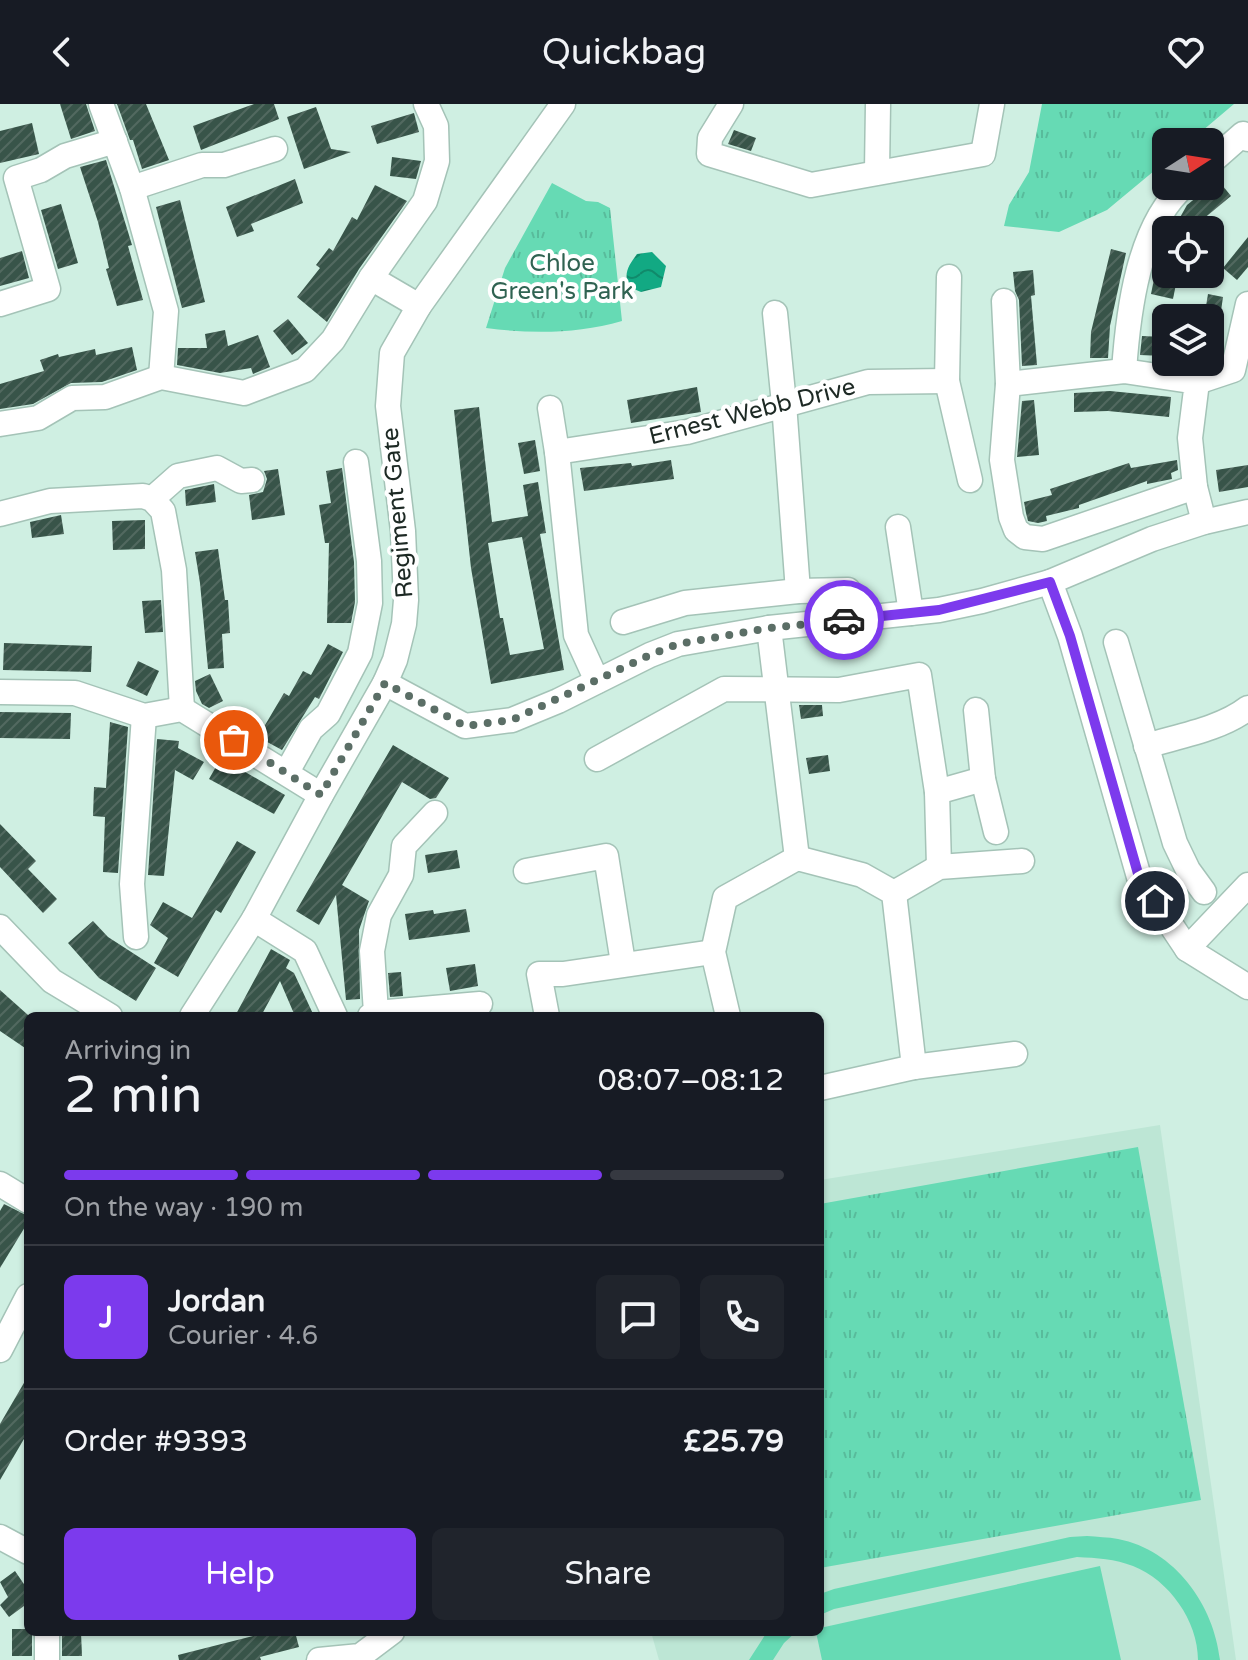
<!DOCTYPE html>
<meta charset="utf-8">
<style>
:root{--surface:#171b24;--page:#20242c;--text:#f1f3f6;--muted:#9ea1a6;--line:#363941;--accent:#7c3aed}
body{margin:0;font-family:"Varela Round",sans-serif;background:var(--page);color:var(--text);height:100vh;display:flex;flex-direction:column;font-size:30px;white-space:nowrap}
*{box-sizing:border-box;margin:0}
p{font-size:26px;color:var(--muted)}
.icon{flex:none;width:44px;height:44px;fill:none;stroke:currentColor;stroke-width:2;stroke-linecap:round;stroke-linejoin:round}
.map{position:relative;flex:1;overflow:hidden}
.side{position:absolute;left:24px;top:908px;width:800px;height:624px;display:flex;flex-direction:column;background:var(--surface);border-radius:12px;box-shadow:0 2px 6px #0004}
.side>*{flex:none}
.needle{width:52px;rotate:78deg}
.tools{position:absolute;left:1152px;top:24px;display:grid;gap:16px}
.tools a{display:grid;place-items:center;width:72px;height:72px;border-radius:12px;background:var(--surface);box-shadow:0 2px 6px #0004;font-size:40px}
.pin{position:absolute;display:grid;place-items:center;width:68px;height:68px;color:#fff;margin:-34px;border:4px solid #fff;border-radius:50%;box-shadow:0 2px 8px #0007}
.courier{position:absolute;display:grid;place-items:center;width:80px;height:80px;margin:-40px;border:6px solid #7c3aed;border-radius:50%;background:#fff;color:#222;box-shadow:0 2px 10px #0007}
.overview em{font-style:normal;font-weight:600}
.overview div{display:flex;flex-direction:column-reverse}
.overview{display:flex;align-items:center;justify-content:space-between;height:136px;padding:0 40px}
h1{font-size:52px;font-weight:600;line-height:60px}
.bar{display:grid;grid-template-columns:repeat(4,1fr);gap:12px 8px;align-content:center;height:96px;padding:0 40px}
.bar i{height:10px;border-radius:6px;background:var(--line)}
.bar .selected{background:var(--accent)}
.bar p{grid-column:span 4}
.line{display:flex;align-items:center;gap:20px;padding:0 40px;border-top:2px solid var(--line)}
.line div{flex:1}
.round{display:grid;place-items:center;flex:none;width:84px;height:84px;border-radius:12px;background:var(--page)}
.primary-button{display:flex;gap:16px;margin-top:auto;padding:16px 40px}
.primary-button a{flex:1;height:92px;border-radius:12px;background:var(--accent);color:#fff;font-size:32px;font-weight:600;line-height:92px;text-align:center}
.primary-button a+a{background:var(--page);color:var(--text)}
header{display:flex;justify-content:space-between;align-items:center;height:104px;padding:0 40px;background:var(--surface);font-size:36px;font-weight:600}
.map>svg:first-child{display:block}
.built{fill:#bde6d5}
.grass{fill:url(#grass-tufts)}
.garden{fill:#66dab4}
.water{fill:url(#water-waves)}
.building{fill:url(#building-hatch);fill-rule:evenodd}
.lines{fill:none;stroke-linecap:round;stroke-linejoin:round}
.minor-casing{stroke:#a4c3b7;stroke-width:27}
.minor{stroke:#fff;stroke-width:24}
.done{stroke:#5b6e66;stroke-width:8;stroke-dasharray:0 14.4}
.route{stroke:#7c3aed;stroke-width:10}
.labels{text-anchor:middle;stroke-width:8;stroke-linejoin:round;paint-order:stroke}
.park-label{font-size:24px;fill:#306352;stroke:#fff}
.street-label{font-size:24px;fill:#1d2924;stroke:#fff}
</style>
<header><svg class="icon" aria-label="back" viewBox="0 0 24 24"><path d="M15 5l-7 7 7 7"/></svg>Quickbag<svg class="icon" aria-label="heart" viewBox="0 0 24 24"><path d="M12 20l-8-8c-3-5 5-10 8-4 3-6 11-1 8 4z"/></svg></header>
<div class="map">
<svg width="1248" height="1556" viewBox="0 0 1248 1556">
<defs>
<pattern id="grass-tufts" width="24" height="20" patternUnits="userSpaceOnUse" patternTransform="scale(2)"><rect width="24" height="20" fill="#66dab4"/><path d="M3 7l-1-3M5 7V3M7 7l1-3M15 17l-1-3M17 17v-4M19 17l1-3" fill="none" stroke="#58bb9b"/></pattern>
<pattern id="water-waves" width="16" height="10" patternUnits="userSpaceOnUse" patternTransform="scale(2)"><rect width="16" height="10" fill="#12a983"/><path d="M0 5q4-4 8 0t8 0" fill="none" stroke="#108a6b"/></pattern>
<pattern id="building-hatch" width="6" height="6" patternUnits="userSpaceOnUse" patternTransform="scale(2)"><rect width="6" height="6" fill="#385449"/><path d="M-1 1l2-2M0 6l6-6M5 7l2-2" fill="none" stroke="#526960"/></pattern>
</defs>
<rect width="100%" height="100%" fill="#cfefe2"/>
<polygon class="built" points="1160,1021 1236,1556 659,1556 651,1528 820,1528 820,1076"/>
<g class="grass">
<polygon points="1042,0 1234,0 1189,38 1166,38 1166,57 1107,106 1059,128 1004,122 1009,101 1029,68"/>
<path d="M552,79L586,97L598,98L610,104L622,217C577,230 532,230 486,224L505,164Z"/>
<polygon points="1138,1043 1201,1396 820,1464 820,1100"/>
</g>
<g class="garden">
<path d="M1087,1432C1097,1433 1108,1433 1118,1435C1175,1446 1214,1501 1220,1556H1198C1198,1517 1169,1476 1133,1462C1115,1455 1097,1454 1077,1453L834,1505L820,1511V1490L834,1485L1070,1433Z"/>
<polygon points="1100,1462 1121,1556 822,1556 816,1528 820,1528 820,1524"/>
<polygon points="767,1528 796,1528 784,1539 773,1556 749,1556"/>
</g>
<path class="water" d="M652,148L666,162L661,183L641,188L629,183C623,169 629,161 637,150Z"/>
<g class="building">
<polygon points="60,0 86,0 95,27 71,35"/>
<polygon points="117,0 146,0 169,56 142,65 133,36 130,36"/>
<polygon points="254,0 274,0 279,15 201,46 193,22"/>
<polygon points="316,3 331,45 351,48 304,65 287,13"/>
<polygon points="414,9 419,28 377,40 371,22"/>
<polygon points="32,19 39,50 0,59 0,27"/>
<polygon points="734,26 756,34 751,47 728,40"/>
<polygon points="392,53 421,57 416,75 390,72"/>
<polygon points="106,56 132,141 128,142 143,196 117,202 106,165 109,164 98,118 80,63"/>
<polygon points="295,75 303,99 251,120 254,127 237,133 226,103"/>
<polygon points="1218,76 1231,92 1190,126 1173,126 1187,101"/>
<polygon points="375,81 407,97 359,165 327,218 297,193 320,164 316,161 329,144 333,147 352,113 357,116"/>
<polygon points="180,96 205,198 182,204 156,103"/>
<polygon points="61,100 78,159 58,165 41,106"/>
<polygon points="1248,133 1248,163 1237,176 1223,164"/>
<polygon points="1111,145 1126,149 1110,222 1108,254 1090,254 1091,228"/>
<polygon points="22,147 29,174 0,182 0,154"/>
<polygon points="1033,166 1035,191 1031,192 1037,261 1022,262 1019,196 1015,187 1013,168"/>
<polygon points="1155,170 1178,170 1173,195 1151,190"/>
<polygon points="1208,190 1223,193 1220,214 1204,214"/>
<polygon points="288,215 308,239 292,251 273,227"/>
<polygon points="225,226 228,242 258,231 270,263 253,270 251,264 220,269 177,261 178,244 207,244 205,230"/>
<polygon points="1142,232 1164,233 1163,252 1140,251"/>
<polygon points="132,243 137,266 102,278 71,279 33,300 0,305 0,280 44,267 40,256 58,250 59,253 95,245 96,251"/>
<polygon points="697,283 701,308 631,319 627,296"/>
<polygon points="1110,287 1171,293 1169,313 1108,307 1074,308 1074,289"/>
<polygon points="1034,296 1039,351 1017,353 1022,297"/>
<path d="M479,303L492,418L528,412L523,381L538,378L546,429L540,430L564,566L491,580L471,464L454,306ZM522,433L544,545L510,551L503,514H500L488,439Z"/>
<polygon points="535,336 540,367 524,370 518,339"/>
<polygon points="671,356 674,375 584,387 580,364 631,359 632,362"/>
<polygon points="1177,356 1178,366 1171,369 1172,375 1147,380 1147,377 1079,401 1079,404 1046,412 1047,417 1038,419 1028,417 1026,409 1024,398 1052,391 1050,385 1129,359 1131,364"/>
<polygon points="1248,361 1248,383 1219,388 1216,366"/>
<polygon points="342,364 354,458 355,498 351,519 327,519 329,439 325,439 319,401 331,399 326,367"/>
<polygon points="278,365 285,411 252,416 249,391 263,388 267,375 264,367"/>
<polygon points="214,380 216,398 186,402 185,386"/>
<polygon points="61,411 64,430 32,434 30,418"/>
<polygon points="145,416 145,445 113,446 112,417"/>
<polygon points="218,445 225,496 228,496 230,529 222,530 224,564 208,565 200,479 195,448"/>
<polygon points="161,496 163,528 145,529 142,497"/>
<polygon points="4,539 92,542 91,568 3,566"/>
<polygon points="328,540 343,548 319,595 315,593 282,646 258,633 284,589 289,592 303,567 311,571"/>
<polygon points="138,557 159,567 147,592 126,582"/>
<polygon points="210,570 223,597 209,604 202,600 196,587 195,577"/>
<polygon points="799,601 822,601 823,612 801,615"/>
<polygon points="0,608 71,609 70,635 0,634"/>
<polygon points="110,618 128,623 118,769 103,768 105,713 93,712 94,683 106,684"/>
<polygon points="157,635 179,637 178,644 204,658 193,676 175,666 164,772 148,771"/>
<polygon points="393,641 449,674 436,694 430,695 402,678 342,781 369,797 359,826 360,895 346,896 336,791 319,821 296,807"/>
<polygon points="828,651 830,667 809,670 806,654"/>
<polygon points="221,654 285,691 274,710 209,675"/>
<polygon points="0,720 36,757 28,765 57,795 43,809 0,763"/>
<polygon points="237,737 256,748 221,809 216,806 178,873 154,859 168,834 150,821 163,798 192,814"/>
<polygon points="457,746 460,764 428,769 425,751"/>
<polygon points="466,805 470,828 409,836 405,810 433,806 434,810"/>
<polygon points="93,817 108,833 156,864 136,897 99,874 68,839"/>
<polygon points="271,845 290,856 286,864 294,869 314,912 295,912 280,877 261,912 235,912"/>
<polygon points="475,860 478,882 450,887 446,864"/>
<polygon points="401,868 403,892 390,893 388,869"/>
<polygon points="0,886 28,911 28,946 0,927"/>
<polygon points="4,1100 28,1112 28,1118 0,1164 0,1107"/>
<polygon points="28,1272 28,1328 0,1376 0,1320"/>
<polygon points="15,1467 28,1486 28,1499 9,1513 0,1501 8,1493 0,1478"/>
<polygon points="12,1525 28,1525 28,1528 32,1528 32,1552 12,1552"/>
<polygon points="62,1528 81,1528 82,1552 62,1552"/>
<polygon points="269,1528 295,1528 299,1543 260,1553 261,1556 179,1556 178,1551"/>
</g>
<g class="lines">
<defs>
<g id="minor">
<polyline points="101,0 132,84 166,207 161,273"/>
<polyline points="731,0 710,34 709,50 811,81 983,50 992,0"/>
<polyline points="1210,59 1243,30 1248,35"/>
<polyline points="877,67 878,0"/>
<polyline points="132,84 202,61 224,61 275,45"/>
<polyline points="949,173 947,277 970,376"/>
<polyline points="371,174 419,202"/>
<polyline points="1004,197 1008,280 1002,356 1011,413 1016,426 1025,433 1043,435 1195,383"/>
<polyline points="0,200 48,185 16,74 41,66 65,52 115,37"/>
<polyline points="775,209 784,300 798,487"/>
<path d="M1124,267C1128,209 1138,122 1184,82"/>
<polyline points="1197,278 1233,266 1248,200"/>
<polyline points="1008,280 1124,267 1197,278 1190,334 1195,383 1204,418"/>
<polyline points="550,304 557,348 576,531 597,577"/>
<polyline points="0,320 38,314 72,294 105,293 161,273 244,289 305,266 333,236 371,174 425,97 437,57 436,22 426,0"/>
<polyline points="557,348 687,328 868,278 947,277"/>
<polyline points="152,395 178,372 217,364 241,377 252,376"/>
<polyline points="0,410 50,397 143,392 152,395 163,407 174,466 182,605"/>
<polyline points="898,423 911,509"/>
<polyline points="1050,478 1070,532 1139,773 1187,845 1248,883"/>
<polyline points="623,518 685,499 798,487 848,486"/>
<polyline points="769,524 797,754"/>
<polyline points="1116,538 1175,739 1188,766 1204,788"/>
<polyline points="385,579 465,622 512,616 558,597 650,551 678,540 769,524 939,506 982,497 1050,478 1152,435 1204,418 1248,408"/>
<polyline points="0,588 75,589 144,612 182,605 321,691"/>
<polyline points="976,606 983,675 996,728"/>
<path d="M1146,642C1179,632 1221,625 1248,604"/>
<polyline points="597,655 724,585 839,586 919,571 937,688 939,763"/>
<polyline points="287,668 311,625 328,610 360,549 370,499 369,457 356,358"/>
<polyline points="937,688 983,675"/>
<polyline points="526,767 606,752 623,859"/>
<polyline points="894,789 939,763 1022,757"/>
<polyline points="254,815 305,847 335,912"/>
<polyline points="0,823 52,877 110,912"/>
<polyline points="136,833 132,780 144,612"/>
<polyline points="1187,845 1248,781"/>
<polyline points="376,909 480,900"/>
<polyline points="192,912 254,815 321,691 385,579 395,556 404,520 406,496 403,427 388,302 392,249 419,202 563,0"/>
<polyline points="370,912 376,909 372,847 379,811 401,771 404,742 435,709"/>
<polyline points="547,912 539,870 563,870 713,848"/>
<polyline points="728,912 713,848 725,794 797,754 862,771 894,789 914,963"/>
<polyline points="820,984 914,963 1015,950"/>
<polyline points="0,1080 28,1097"/>
<polyline points="0,1246 28,1192"/>
<polyline points="0,1433 28,1448"/>
<polyline points="47,1528 47,1556"/>
<polyline points="319,1556 360,1552 392,1528"/>
</g>
</defs>
<use href="#minor" class="minor-casing"/>
<use href="#minor" class="minor"/>
</g>
<g class="lines">
<polyline class="done" points="234,636 321,691 385,579 465,622 512,616 650,551 678,540 769,524 844,516"/>
<polyline class="route" points="844,516 939,506 1050,478 1070,532 1139,773 1155,797"/>
</g>
<g class="labels">
<g class="park-label">
<text x="562" y="167">Chloe<tspan x="562" dy="28">Green's Park</tspan></text>
</g>
<g class="street-label">
<text transform="translate(752 307) rotate(-14)" y="8">Ernest Webb Drive</text>
<text transform="translate(397 409) rotate(-95)" y="8">Regiment Gate</text>
</g>
</g>
</svg>
<div class="tools">
<a><svg class="needle" viewBox="-14 -14 28 28"><path d="M0-13l5 13h-10z" fill="#e53935"/><path d="M0 13l5-13h-10z" fill="#9ea1a6"/></svg></a>
<a><svg class="icon" aria-label="locate" viewBox="0 0 24 24"><circle cx="12" cy="12" r="6"/><path d="M12 2v4M12 18v4M2 12h4M18 12h4"/></svg></a>
<a><svg class="icon" aria-label="layers" viewBox="0 0 24 24"><path d="M12 4l9 5-9 5-9-5zM3 14l9 5 9-5"/></svg></a>
</div>
<div class="pin" style="left:234px;top:636px;background:#ea580c"><svg class="icon" aria-label="bag" viewBox="0 0 24 24"><path d="M5 8h14l-1 12H6zM9 8a3 3 0 0 1 6 0"/></svg></div>
<div class="pin" style="left:1155px;top:797px;background:#1f2937"><svg class="icon" aria-label="home" viewBox="0 0 24 24"><path d="M3 11l9-7 9 7M6 9v11h12V9"/></svg></div>
<div class="courier" style="left:844px;top:516px"><svg class="icon" aria-label="car" viewBox="0 0 24 24"><path d="M5 17H2v-5l4-1 3-4h7l3 4 3 1v5h-3M9 17h6M6 11h13"/><circle cx="7" cy="17" r="2"/><circle cx="17" cy="17" r="2"/></svg></div>
<section class="side">
<div class="overview"><div><h1>2 min</h1><p>Arriving in</p></div><em>08:07–08:12</em></div>
<div class="bar"><i class="selected"></i><i class="selected"></i><i class="selected"></i><i></i><p>On the way · 190 m</p></div>
<div class="line" style="height:144px"><b class="round" style="background:var(--accent);color:#fff">J</b><div><b>Jordan</b><p>Courier · 4.6</p></div><a class="round"><svg class="icon" aria-label="chat" viewBox="0 0 24 24"><path d="M4 5h16v11H9l-5 4z"/></svg></a><a class="round"><svg class="icon" aria-label="phone" viewBox="0 0 24 24"><path d="M5 4h4l2 5-3 2q2 4 5 5l2-3 5 2v4C11 20 4 13 5 4z"/></svg></a></div>
<div class="line" style="height:104px"><div>Order #9393</div><b>£25.79</b></div>
<div class="primary-button"><a>Help</a><a>Share</a></div>
</section>
</div>
